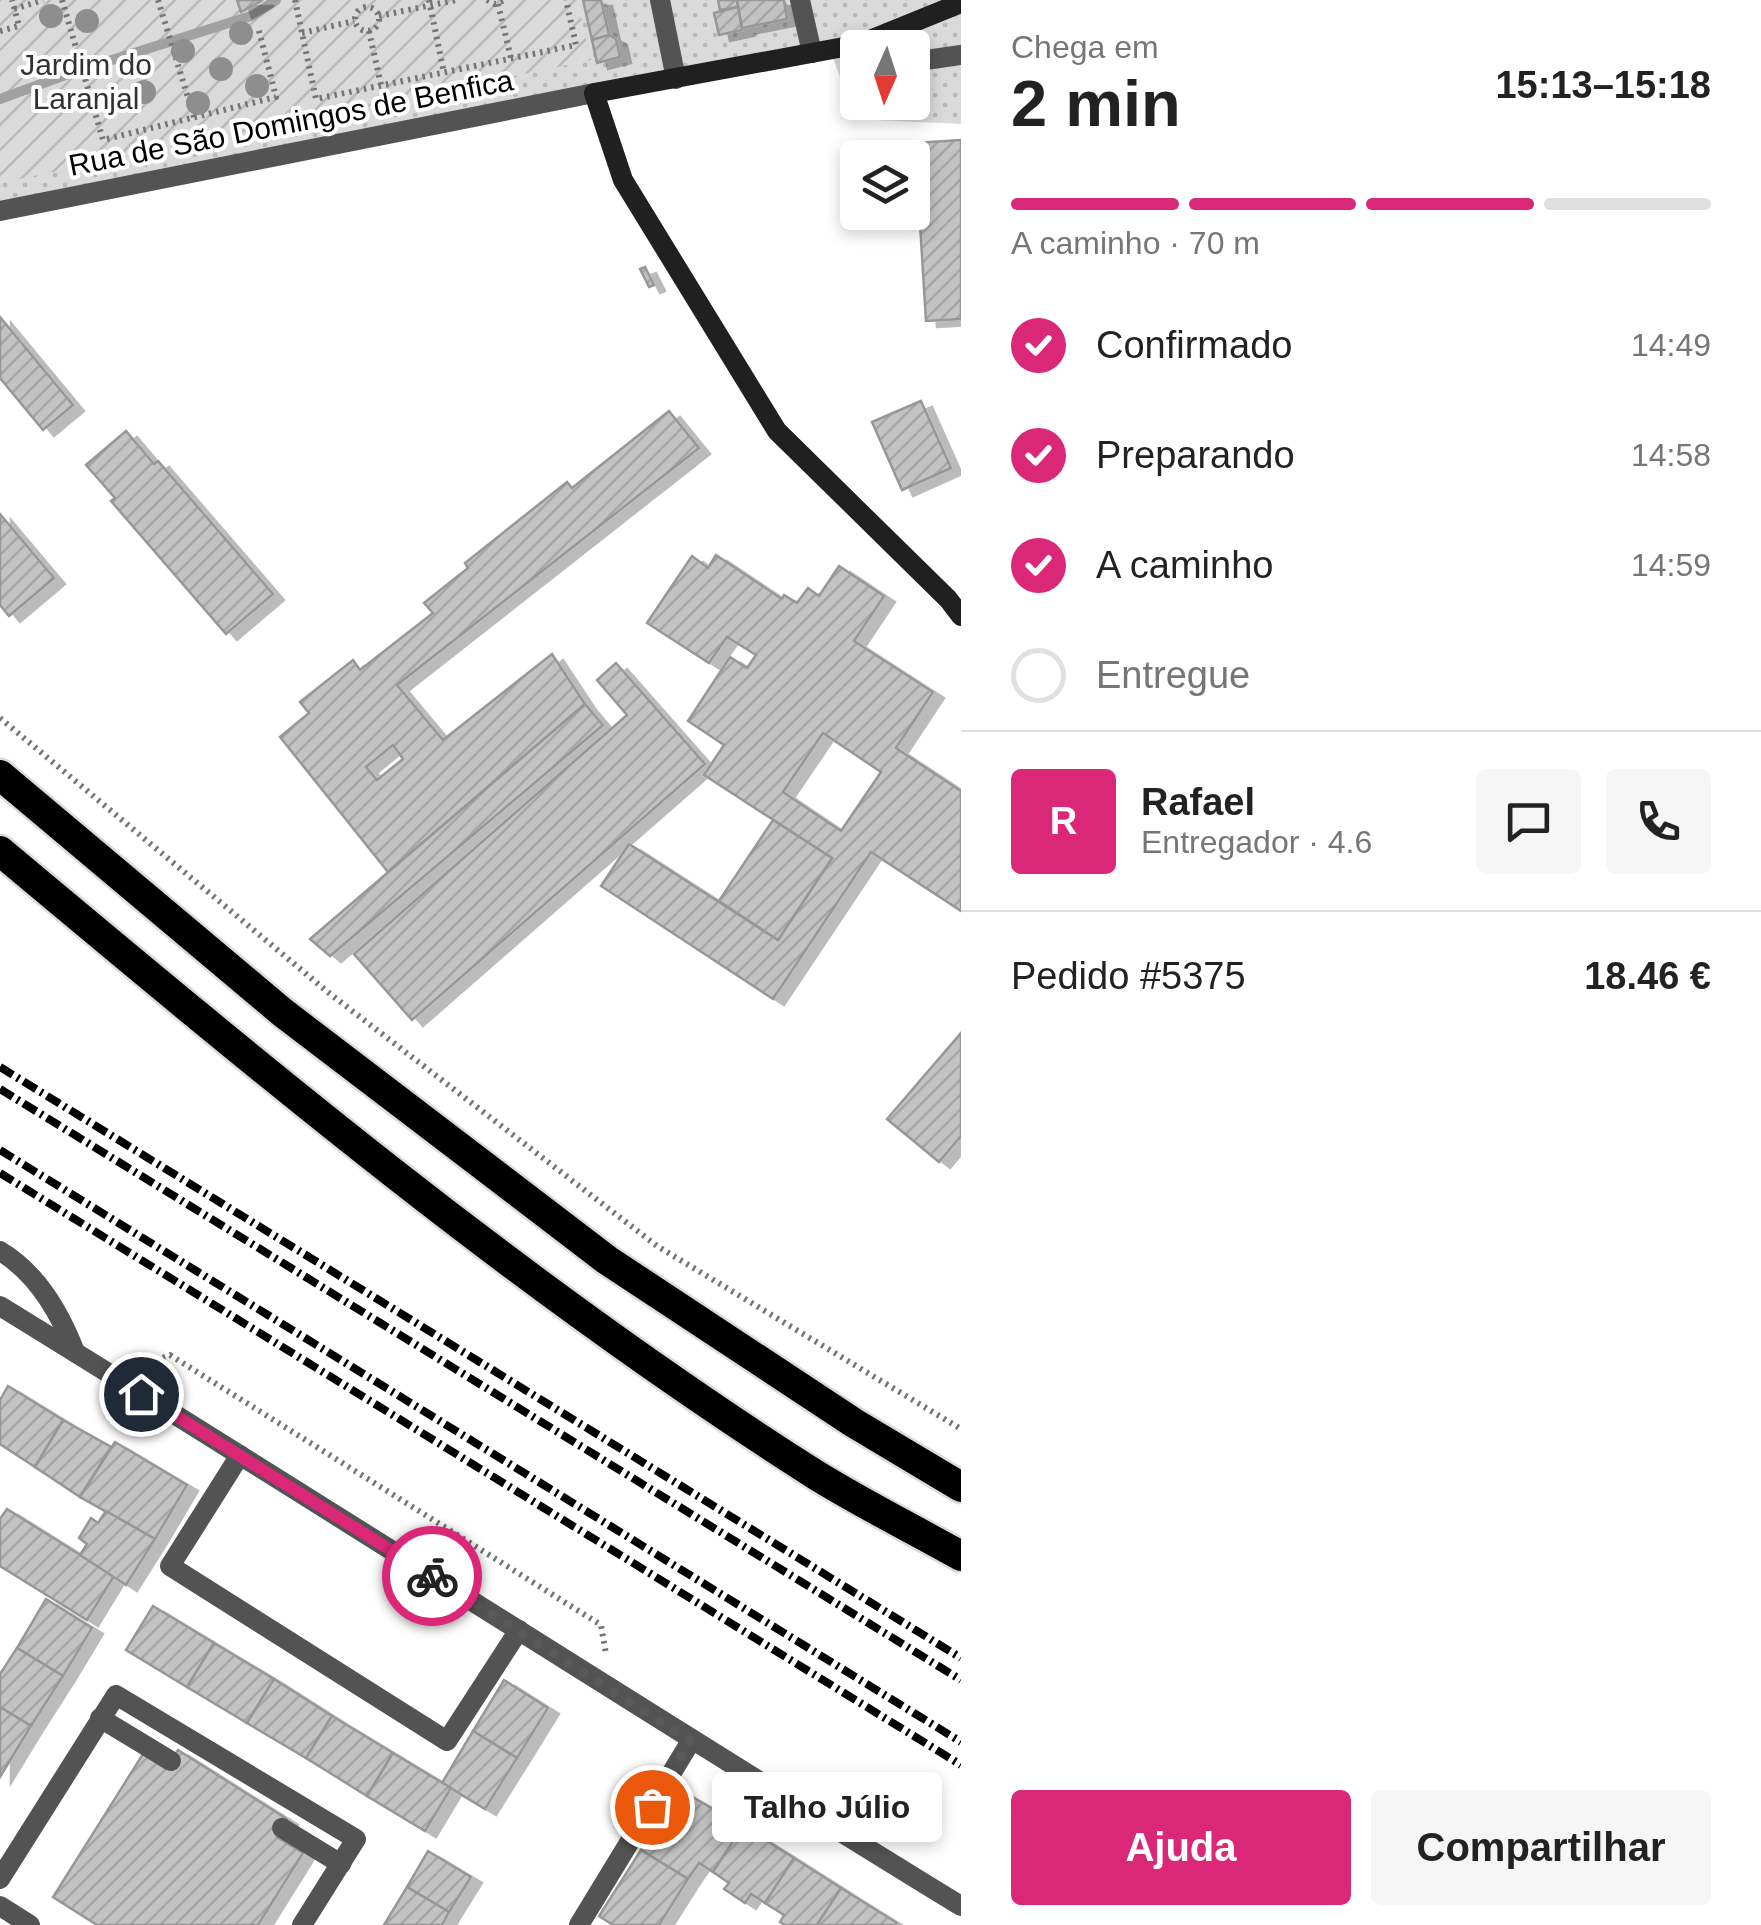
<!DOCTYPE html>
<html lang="pt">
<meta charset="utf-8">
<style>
:root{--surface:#fff;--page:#f6f6f6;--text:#222;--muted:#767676;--line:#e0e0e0;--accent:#db2777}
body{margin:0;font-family:Helvetica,sans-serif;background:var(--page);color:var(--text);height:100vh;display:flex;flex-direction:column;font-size:38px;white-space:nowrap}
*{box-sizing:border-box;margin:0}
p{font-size:32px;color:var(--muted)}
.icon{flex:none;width:55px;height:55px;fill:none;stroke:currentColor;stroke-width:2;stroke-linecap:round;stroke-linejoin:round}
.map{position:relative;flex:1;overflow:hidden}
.sheet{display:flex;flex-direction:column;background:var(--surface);width:800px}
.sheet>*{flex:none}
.needle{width:65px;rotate:183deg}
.tools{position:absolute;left:840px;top:30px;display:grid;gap:20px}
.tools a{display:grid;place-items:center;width:90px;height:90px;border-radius:10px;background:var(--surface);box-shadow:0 5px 15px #0003;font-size:50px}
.pin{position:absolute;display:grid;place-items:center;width:85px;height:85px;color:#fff;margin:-42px;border:5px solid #fff;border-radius:50%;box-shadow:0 2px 10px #0007}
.courier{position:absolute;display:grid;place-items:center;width:100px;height:100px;margin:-50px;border:8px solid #db2777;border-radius:50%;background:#fff;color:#222;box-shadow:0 2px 12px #0007}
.bubble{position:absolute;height:70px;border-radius:10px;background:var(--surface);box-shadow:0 5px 15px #0003;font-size:32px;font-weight:800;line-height:70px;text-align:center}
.overview em{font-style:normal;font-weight:800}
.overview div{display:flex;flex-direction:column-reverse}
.overview{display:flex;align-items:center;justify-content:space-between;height:170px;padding:0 50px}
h1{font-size:65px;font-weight:800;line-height:75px}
.bar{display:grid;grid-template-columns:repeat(4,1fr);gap:15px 10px;align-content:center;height:120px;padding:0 50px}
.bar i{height:12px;border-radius:8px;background:var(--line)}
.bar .current{background:var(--accent)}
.bar p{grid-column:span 4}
.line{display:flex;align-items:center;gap:25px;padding:0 50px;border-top:2px solid var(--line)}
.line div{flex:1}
.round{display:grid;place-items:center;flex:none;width:105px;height:105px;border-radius:10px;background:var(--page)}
ol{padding:0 50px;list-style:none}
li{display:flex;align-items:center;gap:30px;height:110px}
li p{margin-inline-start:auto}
li .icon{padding:10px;border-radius:50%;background:var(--accent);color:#fff;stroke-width:4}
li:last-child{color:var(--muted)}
li i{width:55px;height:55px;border:5px solid var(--line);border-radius:50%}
.action{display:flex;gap:20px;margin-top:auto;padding:20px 50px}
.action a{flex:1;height:115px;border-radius:10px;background:var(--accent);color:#fff;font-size:40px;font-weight:800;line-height:115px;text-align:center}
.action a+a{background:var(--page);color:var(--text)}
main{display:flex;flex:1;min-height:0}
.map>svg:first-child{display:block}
.park{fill:url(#park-dots);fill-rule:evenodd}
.garden{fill:url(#garden-furrows)}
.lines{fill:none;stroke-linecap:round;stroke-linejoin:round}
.stream{stroke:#a1a1a1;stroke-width:10}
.building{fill:url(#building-hatch);stroke:#979797;stroke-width:2.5;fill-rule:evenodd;filter:url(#shadow)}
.highway-casing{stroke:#dbdbdb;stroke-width:35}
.path{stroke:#757575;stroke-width:6;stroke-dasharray:2.5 5;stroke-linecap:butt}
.lane{stroke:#535353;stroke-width:20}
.street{stroke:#535353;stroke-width:20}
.secondary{stroke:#202020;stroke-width:20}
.highway{stroke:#000;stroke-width:30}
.rail{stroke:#000;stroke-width:8;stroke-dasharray:15 5 2.5 5;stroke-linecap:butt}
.tree{fill:#8e8e8e}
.done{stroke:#595959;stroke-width:10;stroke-dasharray:0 18}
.route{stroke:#db2777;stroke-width:12}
.labels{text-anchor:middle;stroke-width:8;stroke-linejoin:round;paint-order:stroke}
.park-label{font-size:30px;fill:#313131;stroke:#fff}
.street-label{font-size:30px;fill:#000;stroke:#fff}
</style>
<main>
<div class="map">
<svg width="961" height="1925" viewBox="0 0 961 1925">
<defs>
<pattern id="park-dots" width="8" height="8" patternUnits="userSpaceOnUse" patternTransform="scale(2.5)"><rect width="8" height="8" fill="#dadada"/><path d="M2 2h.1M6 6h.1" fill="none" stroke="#b9b9b9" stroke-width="1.8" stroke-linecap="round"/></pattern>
<pattern id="garden-furrows" width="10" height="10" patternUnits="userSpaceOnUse" patternTransform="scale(2.5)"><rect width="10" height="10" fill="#dadada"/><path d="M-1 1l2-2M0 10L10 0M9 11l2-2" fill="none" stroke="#b9b9b9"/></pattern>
<pattern id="building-hatch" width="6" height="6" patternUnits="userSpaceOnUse" patternTransform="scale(2.5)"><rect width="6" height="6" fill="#c3c3c3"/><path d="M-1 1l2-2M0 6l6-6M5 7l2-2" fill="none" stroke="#a6a6a6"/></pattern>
<filter id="shadow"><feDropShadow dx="11" dy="6" stdDeviation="0" flood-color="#0004"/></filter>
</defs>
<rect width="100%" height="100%" fill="#fff"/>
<path class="park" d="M0,0H961V124L855,119L827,41L0,220ZM858,48H912V102H858Z"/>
<polygon class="garden" points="0,0 577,0 591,60 0,183"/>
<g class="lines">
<polyline class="stream" points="0,99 71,73 254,15 276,0"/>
</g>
<g class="building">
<polygon points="237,0 263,0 241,12"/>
<polygon points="583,0 601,0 609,35 592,40"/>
<polygon points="718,0 737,0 738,7 720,10"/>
<polygon points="737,0 784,0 787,19 742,28"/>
<polygon points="738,7 742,30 719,35 714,13"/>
<polygon points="609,35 616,39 620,57 597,63 592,40"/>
<polygon points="961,140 961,319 926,321 915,143"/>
<polygon points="645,267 654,285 649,287 640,269"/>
<polygon points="0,317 73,405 43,430 0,378"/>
<polygon points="921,401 951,468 902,490 872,422"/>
<path d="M669,411L699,448L397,685L443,740L552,654L585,704L388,872L280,737L309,713L300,702L353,660L360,670L433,613L424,603L468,568L465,563L567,482L572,488ZM393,745L403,759L377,780L366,767Z"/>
<polygon points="126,431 154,464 158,461 273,594 226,634 111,501 115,498 86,465"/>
<polygon points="0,514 54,578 9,616 0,605"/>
<path d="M716,555L782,599L784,595L797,603L808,588L819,596L839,566L884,596L854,641L933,692L896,748L961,791V911L871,852L773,999L601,886L629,844L778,940L832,858L704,775L724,745L688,721L730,657L747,668L756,655L727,637L709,663L647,623L692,556L708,568ZM823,733L881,772L841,831L783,792Z"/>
<polygon points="616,663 705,764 412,1020 354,954 627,715 597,680"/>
<polygon points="585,704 603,725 330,956 310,939"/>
<polygon points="773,820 832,858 778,940 719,901"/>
<polygon points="961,1033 961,1136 939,1162 887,1119"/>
<polygon points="8,1386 63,1420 35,1467 0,1444 0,1400"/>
<polygon points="63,1420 111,1447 80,1497 35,1467"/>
<polygon points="115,1442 187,1485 155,1539 80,1497"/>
<polygon points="7,1509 114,1576 87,1620 0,1566 0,1519"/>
<polygon points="106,1511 155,1539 126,1585 80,1555 87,1544 79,1538 91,1518 98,1523"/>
<polygon points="46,1599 92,1628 63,1676 17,1648"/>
<polygon points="153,1606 214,1643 187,1687 126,1650"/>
<polygon points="214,1643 274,1679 247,1723 187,1687"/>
<polygon points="17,1648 63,1676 31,1726 0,1707 0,1674"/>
<polygon points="274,1679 332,1716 306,1758 247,1723"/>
<polygon points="504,1680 548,1708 517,1758 473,1731"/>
<polygon points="0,1707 31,1726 0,1777"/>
<polygon points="332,1716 393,1753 367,1796 306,1758"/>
<polygon points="473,1731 517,1758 485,1809 442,1783"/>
<polygon points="178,1750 287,1819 277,1837 303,1853 258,1925 97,1925 53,1897 143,1754 166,1769"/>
<polygon points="393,1753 451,1788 425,1831 367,1796"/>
<polygon points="680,1790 743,1826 713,1872 699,1863 688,1879 641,1850"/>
<polygon points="743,1826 794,1858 765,1903 751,1894 745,1903 724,1889 729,1883 713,1872"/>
<polygon points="641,1850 688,1879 659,1925 613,1925 599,1916"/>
<polygon points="428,1851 471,1877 449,1912 407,1887"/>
<polygon points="794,1858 841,1888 817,1925 785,1925 780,1922 784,1915 765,1903"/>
<polygon points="407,1887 449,1912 442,1925 384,1925"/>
<polygon points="841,1888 897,1923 896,1925 817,1925"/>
</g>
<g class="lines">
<defs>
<g id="highway">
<polyline points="0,775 282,1012 607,1260 854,1423 961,1487"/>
<path d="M0,851C263,1071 526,1291 816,1475C863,1504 913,1529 961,1556"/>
</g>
</defs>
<use href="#highway" class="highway-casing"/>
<g class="path">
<polyline points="62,0 103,140 276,97 258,27"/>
<polyline points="158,0 194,117"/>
<polyline points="295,0 316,99 576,45 566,0"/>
<polyline points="429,0 444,73"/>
<polyline points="487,0 495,4 505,0"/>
<polyline points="498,4 511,58"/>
<circle cx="367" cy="19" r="12"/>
<polyline points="14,9 43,0"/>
<polyline points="379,16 456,0"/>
<polyline points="0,31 19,26 12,0"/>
<polyline points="369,31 381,85"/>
<polyline points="302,33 354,21"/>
<polyline points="0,718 329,993 657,1246 961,1429"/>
<polyline points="142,1366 170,1355 601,1625 606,1654"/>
</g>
<g class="lane">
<polyline points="660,0 676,79"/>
<polyline points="912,62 961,55"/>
<path d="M0,1251C37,1273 60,1313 75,1352"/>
<polyline points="100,1718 171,1761"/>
<polyline points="282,1828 341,1864"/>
</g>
<g class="street">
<polyline points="800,0 812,53"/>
<polyline points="0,211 594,93"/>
<path d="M0,1306C322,1504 639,1709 961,1906"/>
<polyline points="240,1455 170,1566 447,1741 519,1630"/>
<polyline points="0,1879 116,1695 356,1839 302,1925"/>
<polyline points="0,1906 30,1925"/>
<polyline points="579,1925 691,1741"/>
</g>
<polyline class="secondary" points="961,3 860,44 594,93 623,180 777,431 948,599 961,616"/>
<use href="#highway" class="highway"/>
<g class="rail">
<polyline points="0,1067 961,1658"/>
<polyline points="0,1089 961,1680"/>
<polyline points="0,1150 961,1742"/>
<polyline points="0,1173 961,1765"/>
</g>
</g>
<g class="tree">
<circle cx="51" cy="16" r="12"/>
<circle cx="87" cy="21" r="12"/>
<circle cx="241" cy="33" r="12"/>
<circle cx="183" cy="51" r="12"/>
<circle cx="221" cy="69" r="12"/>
<circle cx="257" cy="86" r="12"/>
<circle cx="144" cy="92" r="12"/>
<circle cx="198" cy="103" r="12"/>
</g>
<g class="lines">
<polyline class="done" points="432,1576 690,1741 652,1807"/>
<polyline class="route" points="141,1394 432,1576"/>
</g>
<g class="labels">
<g class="park-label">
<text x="86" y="75">Jardim do<tspan x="86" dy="34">Laranjal</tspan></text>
</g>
<g class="street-label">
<text transform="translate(291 123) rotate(-11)" y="10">Rua de São Domingos de Benfica</text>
</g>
</g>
</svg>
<div class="tools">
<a><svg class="needle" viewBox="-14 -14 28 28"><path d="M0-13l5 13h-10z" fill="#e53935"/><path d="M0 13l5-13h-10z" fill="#767676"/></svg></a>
<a><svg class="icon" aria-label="layers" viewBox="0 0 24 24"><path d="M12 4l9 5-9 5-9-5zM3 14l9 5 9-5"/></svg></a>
</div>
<div class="pin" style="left:652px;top:1807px;background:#ea580c"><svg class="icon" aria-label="bag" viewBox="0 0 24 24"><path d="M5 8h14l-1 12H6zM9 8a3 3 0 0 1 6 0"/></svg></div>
<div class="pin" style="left:141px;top:1394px;background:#1f2937"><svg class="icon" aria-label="home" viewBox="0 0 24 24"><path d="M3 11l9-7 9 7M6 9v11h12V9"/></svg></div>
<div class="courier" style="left:432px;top:1576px"><svg class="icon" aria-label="bike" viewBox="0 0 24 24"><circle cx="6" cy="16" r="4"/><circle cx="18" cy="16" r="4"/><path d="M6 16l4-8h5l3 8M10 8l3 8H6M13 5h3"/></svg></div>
<div class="bubble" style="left:712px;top:1772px;width:230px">Talho Júlio</div>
</div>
<section class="sheet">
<div class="overview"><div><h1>2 min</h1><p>Chega em</p></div><em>15:13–15:18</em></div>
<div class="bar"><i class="current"></i><i class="current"></i><i class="current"></i><i></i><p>A caminho · 70 m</p></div>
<ol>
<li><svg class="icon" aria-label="check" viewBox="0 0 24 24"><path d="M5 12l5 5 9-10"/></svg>Confirmado<p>14:49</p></li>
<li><svg class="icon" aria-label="check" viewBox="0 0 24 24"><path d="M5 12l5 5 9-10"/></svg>Preparando<p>14:58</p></li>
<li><svg class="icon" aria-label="check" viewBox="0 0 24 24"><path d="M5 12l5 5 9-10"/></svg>A caminho<p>14:59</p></li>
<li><i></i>Entregue</li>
</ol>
<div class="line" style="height:180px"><b class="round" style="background:var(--accent);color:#fff">R</b><div><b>Rafael</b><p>Entregador · 4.6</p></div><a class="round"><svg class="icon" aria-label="chat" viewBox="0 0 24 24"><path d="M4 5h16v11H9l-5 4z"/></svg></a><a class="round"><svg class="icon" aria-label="phone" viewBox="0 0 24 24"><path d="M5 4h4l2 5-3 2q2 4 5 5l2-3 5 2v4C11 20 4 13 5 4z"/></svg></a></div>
<div class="line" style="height:130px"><div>Pedido #5375</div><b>18.46 €</b></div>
<div class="action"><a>Ajuda</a><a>Compartilhar</a></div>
</section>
</main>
